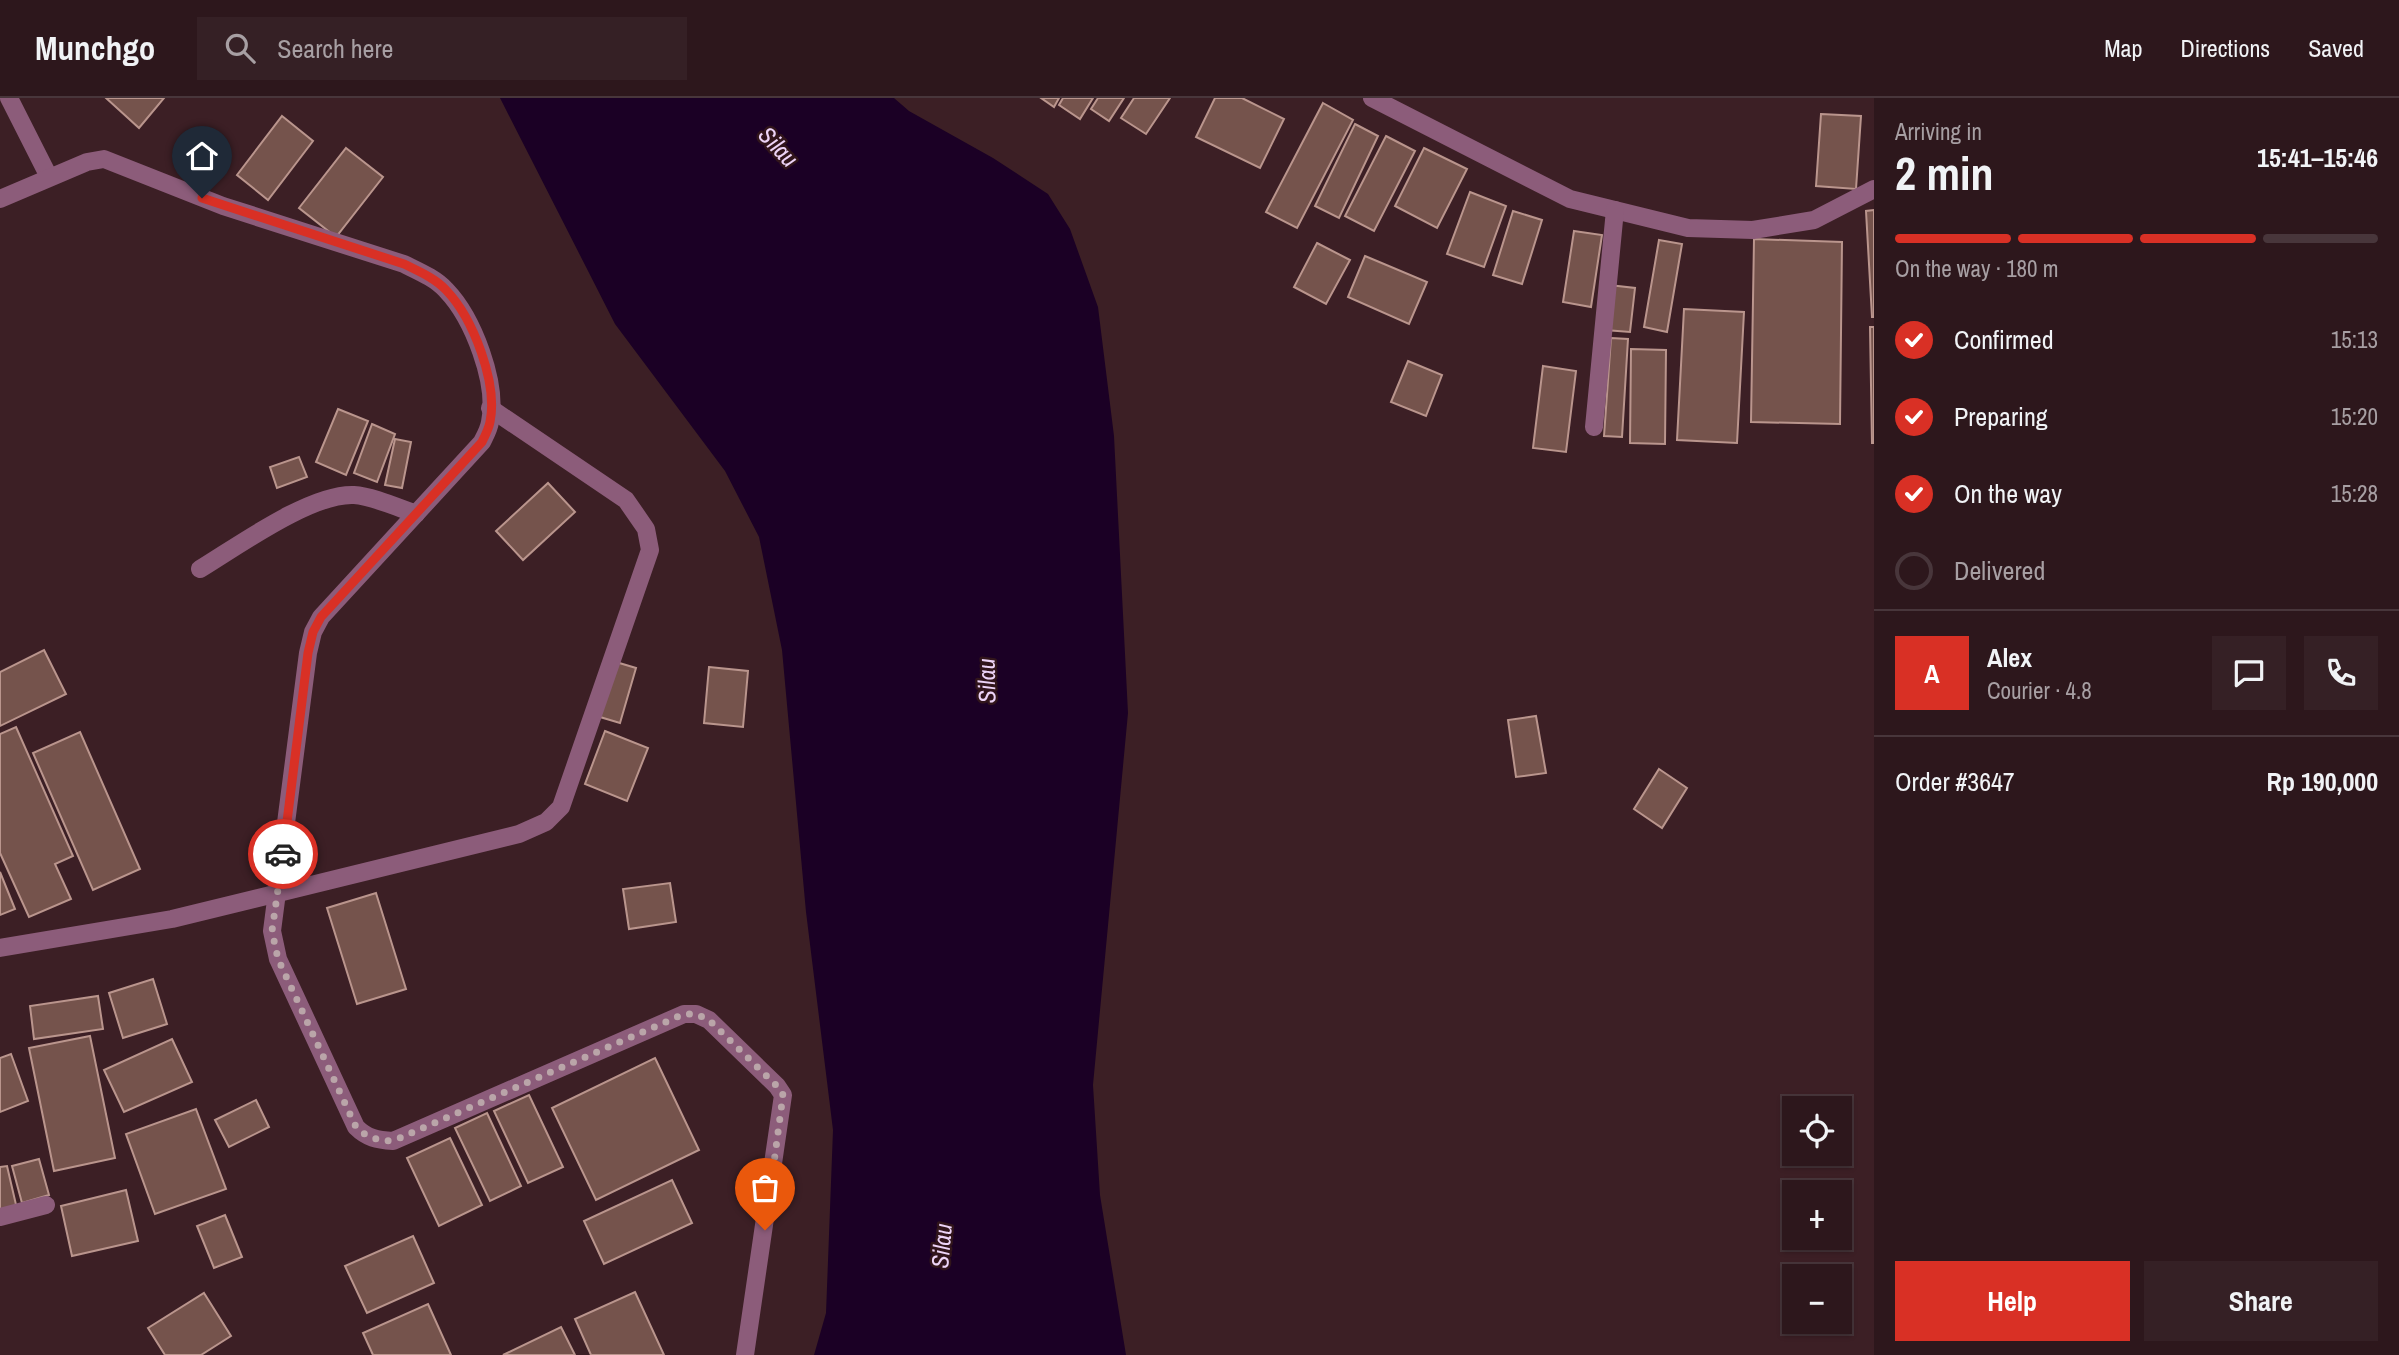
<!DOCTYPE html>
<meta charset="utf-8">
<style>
:root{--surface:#2d171c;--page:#352025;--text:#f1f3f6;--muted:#a79fa3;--line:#48363b;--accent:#d93025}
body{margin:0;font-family:"Archivo Narrow",sans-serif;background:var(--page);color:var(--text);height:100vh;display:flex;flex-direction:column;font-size:26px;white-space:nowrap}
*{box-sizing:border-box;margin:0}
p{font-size:23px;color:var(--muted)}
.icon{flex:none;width:38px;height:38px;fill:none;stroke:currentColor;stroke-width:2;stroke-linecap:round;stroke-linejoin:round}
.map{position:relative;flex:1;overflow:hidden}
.sheet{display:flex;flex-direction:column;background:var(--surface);width:525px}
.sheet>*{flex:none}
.tools{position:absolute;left:1782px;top:998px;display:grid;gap:14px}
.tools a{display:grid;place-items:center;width:70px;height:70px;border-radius:0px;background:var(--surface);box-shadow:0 2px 5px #0004,0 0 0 2px var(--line);font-size:35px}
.pin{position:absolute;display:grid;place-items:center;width:60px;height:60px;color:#fff;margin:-72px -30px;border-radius:50% 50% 50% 0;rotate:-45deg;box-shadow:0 0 7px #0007}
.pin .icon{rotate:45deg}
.courier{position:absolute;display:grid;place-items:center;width:70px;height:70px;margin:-35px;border:5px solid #d93025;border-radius:50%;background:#fff;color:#222;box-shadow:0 2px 9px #0007}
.headline em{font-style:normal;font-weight:700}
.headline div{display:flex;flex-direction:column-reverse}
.headline{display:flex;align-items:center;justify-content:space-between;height:119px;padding:0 21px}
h1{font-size:46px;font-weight:700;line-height:52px}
.bar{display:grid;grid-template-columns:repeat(4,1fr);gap:10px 7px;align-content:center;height:84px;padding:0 21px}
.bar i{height:9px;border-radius:5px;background:var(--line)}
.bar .selected{background:var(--accent)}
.bar p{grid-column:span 4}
.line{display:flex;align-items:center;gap:18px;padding:0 21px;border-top:2px solid var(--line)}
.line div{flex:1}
.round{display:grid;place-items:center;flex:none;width:74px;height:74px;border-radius:0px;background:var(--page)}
ol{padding:0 21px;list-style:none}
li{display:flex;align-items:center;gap:21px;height:77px}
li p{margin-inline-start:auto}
li .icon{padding:7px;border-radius:50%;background:var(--accent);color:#fff;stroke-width:4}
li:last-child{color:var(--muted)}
li i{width:38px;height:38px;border:4px solid var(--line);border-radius:50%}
.cta{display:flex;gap:14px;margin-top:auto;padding:14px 21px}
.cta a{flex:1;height:80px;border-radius:0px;background:var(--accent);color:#fff;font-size:28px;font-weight:700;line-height:80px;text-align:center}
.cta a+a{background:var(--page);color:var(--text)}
header{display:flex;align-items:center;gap:42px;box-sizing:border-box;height:98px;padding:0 35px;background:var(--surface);border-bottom:2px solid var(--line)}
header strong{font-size:33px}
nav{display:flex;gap:38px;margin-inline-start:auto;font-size:24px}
.search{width:490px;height:63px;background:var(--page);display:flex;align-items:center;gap:18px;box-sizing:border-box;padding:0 24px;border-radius:0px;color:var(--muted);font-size:26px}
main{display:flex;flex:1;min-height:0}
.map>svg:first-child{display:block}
.water{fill:#1b0025}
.building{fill:#75534c;stroke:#ba958d;stroke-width:2}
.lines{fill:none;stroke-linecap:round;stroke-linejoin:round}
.minor{stroke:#8c5c7a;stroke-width:18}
.done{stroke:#baa5a9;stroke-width:7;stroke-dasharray:0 12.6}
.route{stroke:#d93025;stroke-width:9}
.labels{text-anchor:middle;stroke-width:5;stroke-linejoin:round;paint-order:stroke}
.water-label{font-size:24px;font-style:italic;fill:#edd4f7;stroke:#31151b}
</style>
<header>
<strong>Munchgo</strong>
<div class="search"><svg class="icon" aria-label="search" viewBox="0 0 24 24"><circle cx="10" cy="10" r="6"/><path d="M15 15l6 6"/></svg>Search here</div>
<nav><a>Map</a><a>Directions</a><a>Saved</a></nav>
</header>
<main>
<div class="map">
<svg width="1874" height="1257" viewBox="0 0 1874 1257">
<rect width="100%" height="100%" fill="#3c1f25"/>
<polygon class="water" points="500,0 894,0 909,13 993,60 1048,96 1070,131 1098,209 1114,338 1128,615 1093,987 1100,1097 1126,1257 814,1257 826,1215 833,1032 806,814 782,552 759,439 725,373 615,226"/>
<g class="building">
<polygon points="106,0 164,0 139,30"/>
<polygon points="1041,0 1059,0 1054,9"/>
<polygon points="1063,0 1093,0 1080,21 1059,7"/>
<polygon points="1098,0 1124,0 1109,23 1091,11"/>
<polygon points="1134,0 1170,0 1146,36 1121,20"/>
<polygon points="1215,0 1242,0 1284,21 1260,70 1196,39"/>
<polygon points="1323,5 1353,22 1297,130 1266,114"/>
<polygon points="1821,16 1861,18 1856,91 1816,88"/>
<polygon points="282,18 313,43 268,102 237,77"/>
<polygon points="1355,26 1378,38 1339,120 1315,108"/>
<polygon points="1386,38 1415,53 1374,133 1345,118"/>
<polygon points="346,50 383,79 336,139 299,110"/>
<polygon points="1424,50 1467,71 1437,130 1395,108"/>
<polygon points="1470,94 1506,108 1484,169 1447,156"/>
<polygon points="1874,112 1874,219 1872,219 1866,113"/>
<polygon points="1513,113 1542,122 1522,186 1493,177"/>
<polygon points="1574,133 1602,137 1591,209 1563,204"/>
<polygon points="1754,141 1842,144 1840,326 1751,324"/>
<polygon points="1659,142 1682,146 1667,234 1644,229"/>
<polygon points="1317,145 1350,162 1326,206 1294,189"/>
<polygon points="1365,158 1427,184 1409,226 1348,199"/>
<polygon points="1609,187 1635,190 1630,234 1605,232"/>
<polygon points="1684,211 1744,214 1737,345 1677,342"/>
<polygon points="1870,229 1874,229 1874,345 1872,345"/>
<polygon points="1611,240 1628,241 1622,339 1604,338"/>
<polygon points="1631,251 1666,252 1665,346 1630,345"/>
<polygon points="1408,263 1442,277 1426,318 1391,304"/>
<polygon points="1543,268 1576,273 1566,354 1533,350"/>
<polygon points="338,311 368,323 346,377 316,364"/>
<polygon points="372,326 395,336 377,384 354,375"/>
<polygon points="395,341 411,344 402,390 385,387"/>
<polygon points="299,359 307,379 277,390 270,369"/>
<polygon points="548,385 575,414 523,462 496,433"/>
<polygon points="44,552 66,596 0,628 0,574"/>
<polygon points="616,564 636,570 620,625 600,619"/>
<polygon points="709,569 748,573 743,629 704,625"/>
<polygon points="1536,618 1546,675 1516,679 1508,622"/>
<polygon points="16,629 73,758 55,766 71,801 29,819 0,755 0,636"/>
<polygon points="605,633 648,650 627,703 585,686"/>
<polygon points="80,634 140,771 93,792 33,655"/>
<polygon points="1659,671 1687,690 1662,730 1634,711"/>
<polygon points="0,774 15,811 0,817"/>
<polygon points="670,785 676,824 629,831 623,791"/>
<polygon points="376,795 406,891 357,906 327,810"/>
<polygon points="153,881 167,926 123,940 109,895"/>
<polygon points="98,898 103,931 34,941 30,908"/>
<polygon points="90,938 115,1060 54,1073 29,950"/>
<polygon points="172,941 192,984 124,1014 104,972"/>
<polygon points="11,956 28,1003 0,1014 0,960"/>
<polygon points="655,960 699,1052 596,1102 552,1010"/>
<polygon points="529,997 563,1069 528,1085 494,1013"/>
<polygon points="256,1002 269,1029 229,1049 215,1022"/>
<polygon points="196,1011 226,1091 155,1116 126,1036"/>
<polygon points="487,1015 521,1088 490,1103 455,1030"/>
<polygon points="450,1040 482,1107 439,1128 407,1060"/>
<polygon points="39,1061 49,1097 22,1105 12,1068"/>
<polygon points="7,1068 17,1111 0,1115 0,1069"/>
<polygon points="672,1082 692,1125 604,1166 584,1123"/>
<polygon points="126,1092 138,1143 72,1158 61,1108"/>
<polygon points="225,1117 242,1159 214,1170 197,1128"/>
<polygon points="413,1138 434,1185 367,1215 345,1168"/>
<polygon points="635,1194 664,1257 591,1257 575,1221"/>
<polygon points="204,1195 231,1238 201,1257 165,1257 148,1230"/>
<polygon points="428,1206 451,1257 373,1257 363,1235"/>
<polygon points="561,1229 575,1257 503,1257"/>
</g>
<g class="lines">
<g class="minor">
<polyline points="9,0 49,79"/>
<polyline points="1372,0 1570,101 1688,130 1753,132 1814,122 1874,91"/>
<path d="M0,101L87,64L104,61L223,108L404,166C418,173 435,180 446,192C473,220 498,285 490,324C489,331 485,338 482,344L321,519L313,534L308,555L272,833L278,861L356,1029C367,1040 377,1042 393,1043L684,916H696L709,922L777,988L783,997L745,1257"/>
<polyline points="1594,329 1615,112"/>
<path d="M200,471C238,448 311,395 354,397C372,398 399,410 416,416"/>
<polyline points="0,850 172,821 519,736 546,724 561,709 650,452 646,431 626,402 490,310"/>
<polyline points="0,1119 46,1107"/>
</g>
</g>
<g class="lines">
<path class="done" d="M283,756L272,833L278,861L356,1029C367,1040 377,1042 393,1043L684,916H696L709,922L777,988L783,997L765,1132"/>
<path class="route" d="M202,100L404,166C418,173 435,180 446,192C473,220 498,285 490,324C489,330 485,338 482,344L321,519L313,534L308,555L283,756"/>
</g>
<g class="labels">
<g class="water-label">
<text transform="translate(778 49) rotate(47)" y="8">Silau</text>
<text transform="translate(987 583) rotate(-91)" y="8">Silau</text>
<text transform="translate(942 1148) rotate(-85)" y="8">Silau</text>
</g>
</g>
</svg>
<div class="tools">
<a><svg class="icon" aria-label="locate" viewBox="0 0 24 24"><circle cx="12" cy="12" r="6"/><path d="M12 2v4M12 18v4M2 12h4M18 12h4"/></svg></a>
<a>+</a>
<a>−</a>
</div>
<div class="pin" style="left:765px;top:1132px;background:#ea580c"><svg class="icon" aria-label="bag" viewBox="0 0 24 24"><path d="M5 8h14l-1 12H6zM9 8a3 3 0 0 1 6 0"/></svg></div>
<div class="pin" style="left:202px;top:100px;background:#1f2937"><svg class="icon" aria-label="home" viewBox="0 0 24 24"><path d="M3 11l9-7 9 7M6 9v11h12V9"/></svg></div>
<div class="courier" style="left:283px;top:756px"><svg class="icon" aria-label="car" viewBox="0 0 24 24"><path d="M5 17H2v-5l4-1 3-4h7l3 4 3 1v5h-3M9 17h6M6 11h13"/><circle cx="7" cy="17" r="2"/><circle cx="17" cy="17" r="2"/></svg></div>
</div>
<section class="sheet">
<div class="headline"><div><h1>2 min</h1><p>Arriving in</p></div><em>15:41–15:46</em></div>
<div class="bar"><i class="selected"></i><i class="selected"></i><i class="selected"></i><i></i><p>On the way · 180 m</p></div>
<ol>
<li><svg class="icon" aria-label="check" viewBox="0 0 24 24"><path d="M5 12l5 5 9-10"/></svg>Confirmed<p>15:13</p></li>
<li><svg class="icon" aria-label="check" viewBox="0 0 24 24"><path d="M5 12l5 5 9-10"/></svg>Preparing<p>15:20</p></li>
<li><svg class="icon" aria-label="check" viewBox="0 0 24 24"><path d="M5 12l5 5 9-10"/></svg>On the way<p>15:28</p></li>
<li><i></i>Delivered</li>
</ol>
<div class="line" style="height:126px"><b class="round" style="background:var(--accent);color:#fff">A</b><div><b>Alex</b><p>Courier · 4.8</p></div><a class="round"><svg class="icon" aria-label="chat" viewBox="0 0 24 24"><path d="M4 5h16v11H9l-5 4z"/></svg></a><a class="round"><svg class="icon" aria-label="phone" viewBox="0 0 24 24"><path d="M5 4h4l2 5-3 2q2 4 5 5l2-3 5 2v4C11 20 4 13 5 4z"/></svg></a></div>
<div class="line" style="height:91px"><div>Order #3647</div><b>Rp 190,000</b></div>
<div class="cta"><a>Help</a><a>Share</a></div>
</section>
</main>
